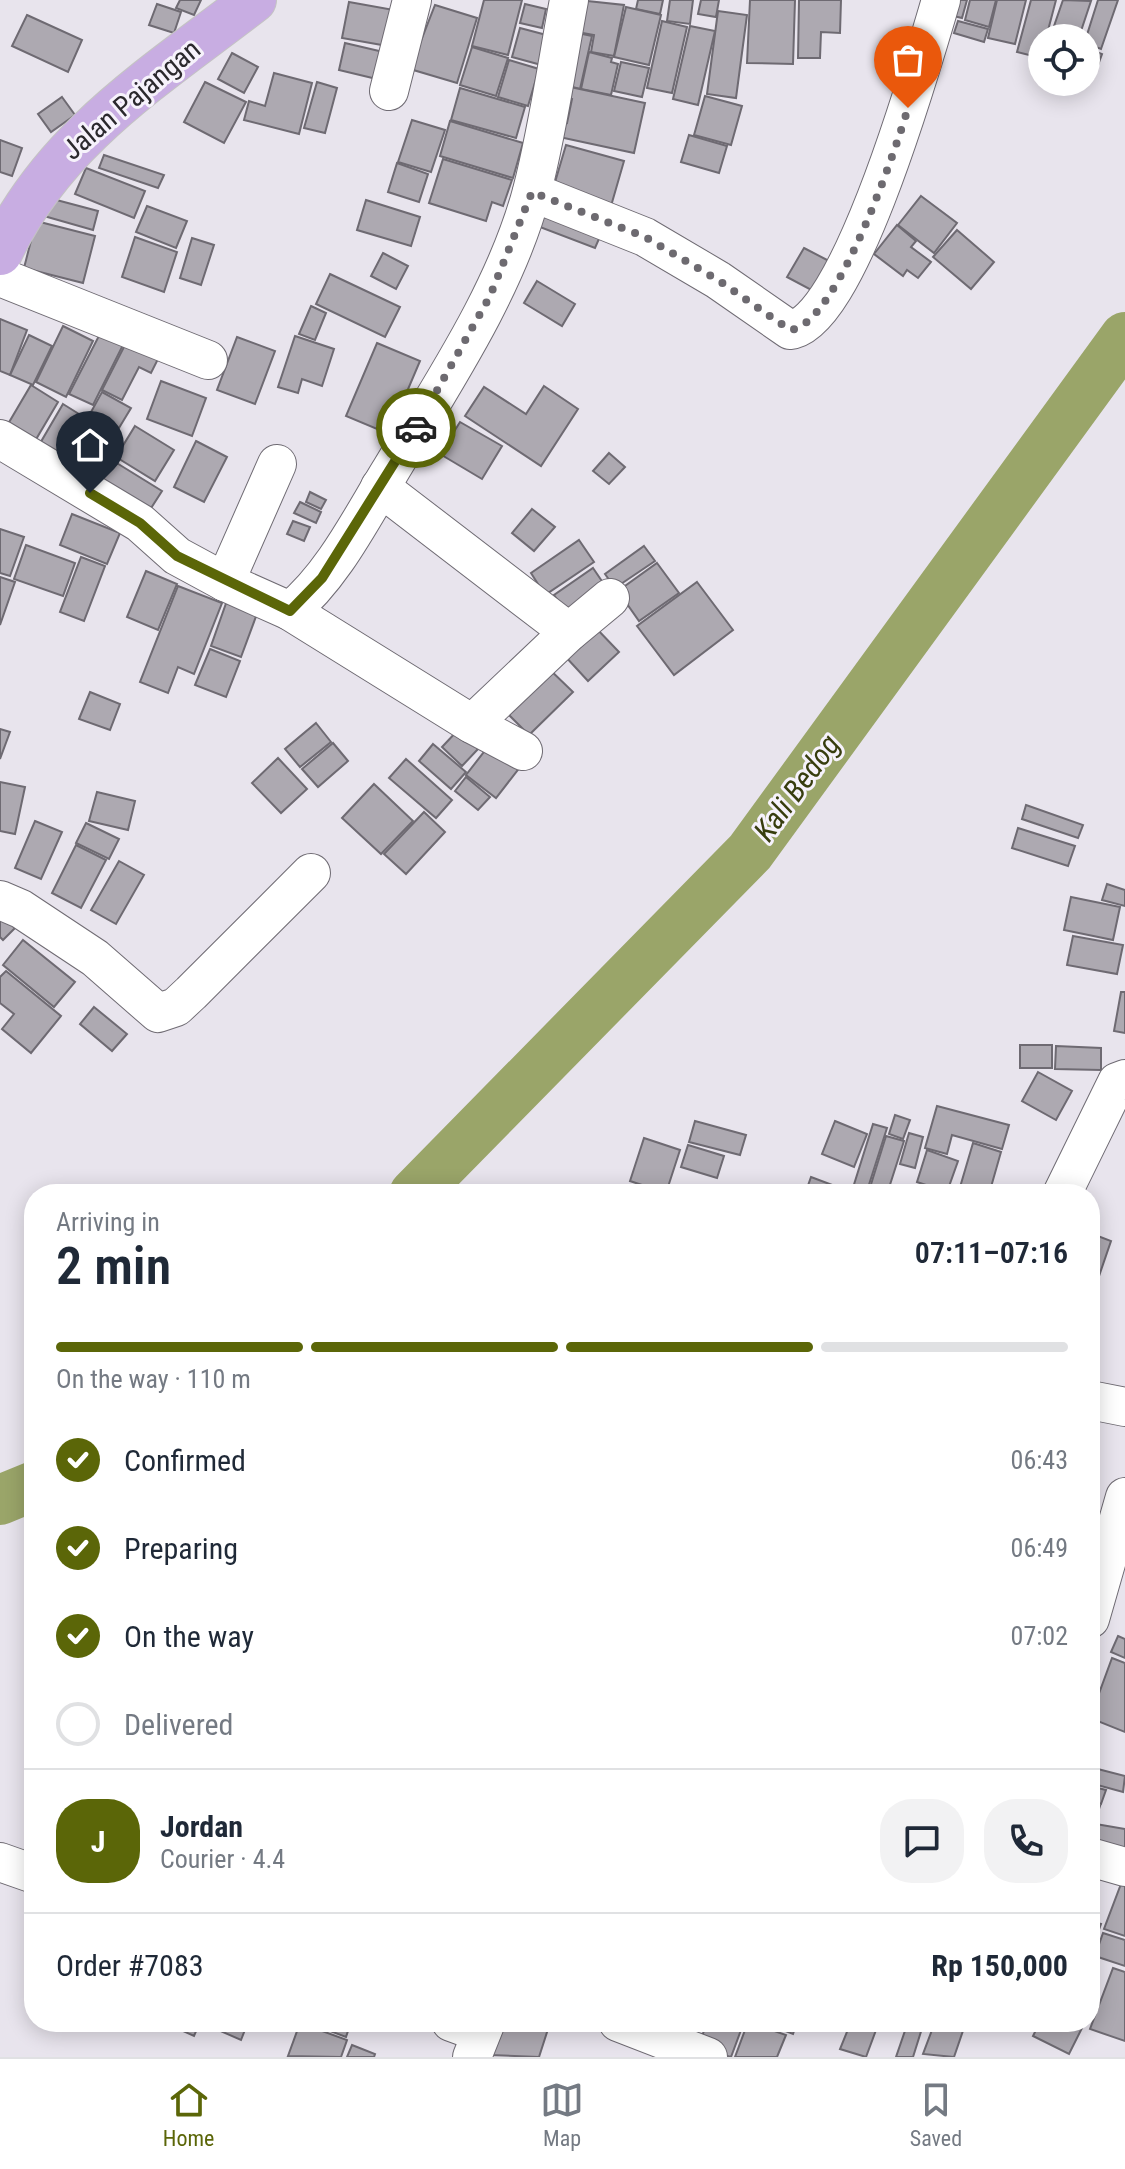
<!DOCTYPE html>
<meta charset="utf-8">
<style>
:root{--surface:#fff;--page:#f2f2f3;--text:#1f2937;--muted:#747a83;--line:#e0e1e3;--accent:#5b6608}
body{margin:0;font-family:"Roboto Condensed",sans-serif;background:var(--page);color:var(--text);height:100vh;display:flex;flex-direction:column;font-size:30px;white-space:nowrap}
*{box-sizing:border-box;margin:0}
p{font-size:26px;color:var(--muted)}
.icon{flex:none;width:44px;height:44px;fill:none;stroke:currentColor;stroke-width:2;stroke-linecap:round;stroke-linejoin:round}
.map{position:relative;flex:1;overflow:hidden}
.side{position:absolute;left:24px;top:1184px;width:1076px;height:848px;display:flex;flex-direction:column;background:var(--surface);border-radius:32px;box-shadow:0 4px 20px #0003}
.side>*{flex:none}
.fabs{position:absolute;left:1028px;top:24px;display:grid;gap:16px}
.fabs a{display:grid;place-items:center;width:72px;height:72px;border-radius:50%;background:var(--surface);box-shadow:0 4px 20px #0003;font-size:40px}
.pin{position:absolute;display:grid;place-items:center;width:68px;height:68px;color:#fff;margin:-82px -34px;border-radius:50% 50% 50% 0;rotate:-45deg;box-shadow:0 0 8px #0007}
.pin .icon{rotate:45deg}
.courier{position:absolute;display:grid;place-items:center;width:80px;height:80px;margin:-40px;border:6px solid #5b6608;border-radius:50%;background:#fff;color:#222;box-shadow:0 2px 10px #0007}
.head em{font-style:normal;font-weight:600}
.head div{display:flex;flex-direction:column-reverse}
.head{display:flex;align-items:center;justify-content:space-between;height:136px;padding:0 32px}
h1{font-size:52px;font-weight:600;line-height:60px}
.bar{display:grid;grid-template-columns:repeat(4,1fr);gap:12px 8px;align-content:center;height:96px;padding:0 32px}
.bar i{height:10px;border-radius:6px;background:var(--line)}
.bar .current{background:var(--accent)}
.bar p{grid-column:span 4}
.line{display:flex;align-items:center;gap:20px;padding:0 32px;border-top:2px solid var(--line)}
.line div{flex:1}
.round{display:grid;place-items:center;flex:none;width:84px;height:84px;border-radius:32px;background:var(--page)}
ol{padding:0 32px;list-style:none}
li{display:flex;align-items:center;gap:24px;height:88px}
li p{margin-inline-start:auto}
li .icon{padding:8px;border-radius:50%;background:var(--accent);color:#fff;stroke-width:4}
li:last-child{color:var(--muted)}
li i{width:44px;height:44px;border:4px solid var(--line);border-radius:50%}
.tab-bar{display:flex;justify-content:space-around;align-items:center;height:112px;border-top:2px solid var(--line);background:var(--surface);font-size:22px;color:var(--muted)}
.tab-bar a{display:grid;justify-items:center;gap:4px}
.tab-bar .current{color:var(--accent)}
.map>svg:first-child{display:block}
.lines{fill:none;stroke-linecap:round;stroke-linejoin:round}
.river{stroke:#9aa569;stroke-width:50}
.building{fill:#ada9b1;stroke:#6e6a72;stroke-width:2}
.minor-casing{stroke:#6f6b73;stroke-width:40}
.major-casing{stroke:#c4c3c4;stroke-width:46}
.minor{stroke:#fff;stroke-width:38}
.major{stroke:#c8ade2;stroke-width:44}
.done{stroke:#6d6a70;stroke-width:8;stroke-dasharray:0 14.4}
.route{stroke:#5b6608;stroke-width:10}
.labels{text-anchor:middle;stroke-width:6;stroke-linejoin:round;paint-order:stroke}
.street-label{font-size:28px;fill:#2b292d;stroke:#f6f2fb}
.water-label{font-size:30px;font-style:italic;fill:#373d0e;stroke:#f6f2fb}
</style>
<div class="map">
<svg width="1125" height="2057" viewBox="0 0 1125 2057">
<rect width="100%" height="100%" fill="#e8e4ed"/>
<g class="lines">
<g class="river">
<polyline points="414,1194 750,852 1125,337"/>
<polyline points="0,1500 34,1486"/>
</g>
</g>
<g class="building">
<polygon points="180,0 201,0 194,15 176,8"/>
<polygon points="484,0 522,0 508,55 472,46"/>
<polygon points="578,0 624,5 614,56 591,52 594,35 572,31"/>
<polygon points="638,0 663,0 660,14 636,9"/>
<polygon points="670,0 693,0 690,24 667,21"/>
<polygon points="701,0 719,0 716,17 698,14"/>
<polygon points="750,0 795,0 793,64 747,63"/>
<polygon points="799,0 841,0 840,33 821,32 820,58 798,58"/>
<polygon points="949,0 967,0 962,18 945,14"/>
<polygon points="970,0 996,0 989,27 965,20"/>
<polygon points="997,0 1026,0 1015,44 988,38"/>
<polygon points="1031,0 1056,0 1046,38 1042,38 1041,58 1017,52"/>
<polygon points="1063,0 1091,1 1080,34 1054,26"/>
<polygon points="1098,0 1118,0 1101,49 1086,43 1086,38"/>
<polygon points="349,2 405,12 399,48 342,38"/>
<polygon points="157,4 181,12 174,33 149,25"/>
<polygon points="525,4 546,9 542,28 520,23"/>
<polygon points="435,5 477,18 457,83 410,69"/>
<polygon points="626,7 661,15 649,65 614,57"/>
<polygon points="718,11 747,15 736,98 707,94"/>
<polygon points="27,15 82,40 68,72 12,46"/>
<polygon points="662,21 687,27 672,93 647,88"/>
<polygon points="958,21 988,29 984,42 954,33"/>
<polygon points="690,26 715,31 698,105 673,99"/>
<polygon points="520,28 554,37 545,66 512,57"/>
<polygon points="573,32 592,36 580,89 561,84"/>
<polygon points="345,43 392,54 385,81 339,70"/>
<polygon points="472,47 508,58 496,96 460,85"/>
<polygon points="1086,48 1102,54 1093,79 1086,76"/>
<polygon points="589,52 612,58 611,62 618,64 611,95 581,89"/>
<polygon points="232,53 258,67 244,93 218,79"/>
<polygon points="509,60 539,69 528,106 498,97"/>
<polygon points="621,62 649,68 642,97 614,91"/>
<polygon points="274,73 312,83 299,134 244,120 249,101 265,106"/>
<polygon points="205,82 246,102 224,143 184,122"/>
<polygon points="317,82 337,88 325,133 304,128"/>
<polygon points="561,85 645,103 634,153 550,135 554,120 567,123 572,99 559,96"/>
<polygon points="460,88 525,107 516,138 451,120"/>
<polygon points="705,96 742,106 731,145 694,135"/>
<polygon points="62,97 75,115 51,132 38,114"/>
<polygon points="412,120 445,130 431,172 398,162"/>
<polygon points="450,121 523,143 513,178 440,156"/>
<polygon points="689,135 727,146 719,173 681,162"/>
<polygon points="0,140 22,148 12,176 0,172"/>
<polygon points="566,145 624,161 611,206 553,189"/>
<polygon points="104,155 164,175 158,188 99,168"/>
<polygon points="443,159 512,180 503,206 492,202 486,221 429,203"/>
<polygon points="397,163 428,174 419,202 388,192"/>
<polygon points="86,168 145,191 134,218 75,194"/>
<polygon points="921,196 957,223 934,253 898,225"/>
<polygon points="49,198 98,211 93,230 44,216"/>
<polygon points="366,200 420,217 411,246 357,230"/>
<polygon points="544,201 605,225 595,248 532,224"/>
<polygon points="147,206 187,221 176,248 136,232"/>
<polygon points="36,221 95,236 83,283 24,268"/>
<polygon points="897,225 916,241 911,247 931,262 918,278 907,270 903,276 874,254"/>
<polygon points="957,230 994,262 971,289 933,257"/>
<polygon points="135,237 177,252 164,292 122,277"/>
<polygon points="192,238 214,245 201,285 180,278"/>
<polygon points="804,248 831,262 815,292 787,277"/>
<polygon points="383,253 408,266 396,289 371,276"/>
<polygon points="330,274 400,307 385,337 316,304"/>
<polygon points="537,281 575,304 562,326 524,303"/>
<polygon points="311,306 326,313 315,340 299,334"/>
<polygon points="0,319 27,330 10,375 0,371"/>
<polygon points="63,326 93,341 66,397 36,382"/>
<polygon points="103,328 126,339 93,405 69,394"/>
<polygon points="29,335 52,346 33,385 10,375"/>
<polygon points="295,336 334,349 322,386 302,379 298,393 278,387"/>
<polygon points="237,337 275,351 255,404 217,390"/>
<polygon points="128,339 160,355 151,373 139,367 122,400 102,390"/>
<polygon points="377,343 420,361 389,434 346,416"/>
<polygon points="161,381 206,398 192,436 147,419"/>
<polygon points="31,385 58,402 35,441 8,424"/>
<polygon points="544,386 578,409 541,466 465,416 484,387 526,414"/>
<polygon points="102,392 131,408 119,428 91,412"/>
<polygon points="63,404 111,434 83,480 35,452"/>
<polygon points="460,422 502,446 482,479 440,454"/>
<polygon points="135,426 174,450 155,481 116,457"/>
<polygon points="196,441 227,457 204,502 174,487"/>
<polygon points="609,453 625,467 609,484 593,471"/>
<polygon points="107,457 162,491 146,516 91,482"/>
<polygon points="310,492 326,500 321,509 306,502"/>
<polygon points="300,502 321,512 316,523 294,513"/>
<polygon points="532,509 555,527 534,551 512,533"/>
<polygon points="72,514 120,533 107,564 60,545"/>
<polygon points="293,521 310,527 304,541 287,534"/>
<polygon points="0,529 24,537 10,576 0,573"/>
<polygon points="579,540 594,562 545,595 531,573"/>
<polygon points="26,545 75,563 63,596 14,579"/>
<polygon points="644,546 655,561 615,588 605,574"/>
<polygon points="81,557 105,566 84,621 60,612"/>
<polygon points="657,563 679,593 639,621 618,591"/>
<polygon points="593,568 610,593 571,619 554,595"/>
<polygon points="146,571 177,584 158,630 127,617"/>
<polygon points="0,577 15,582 0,625"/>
<polygon points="697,582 733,630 674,675 637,626"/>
<polygon points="178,586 222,603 194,674 178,667 168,693 140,682"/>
<polygon points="230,592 261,603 241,657 211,646"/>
<polygon points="595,627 619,652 588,681 564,655"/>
<polygon points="210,649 240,661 226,697 195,685"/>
<polygon points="545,665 573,692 529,735 502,708"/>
<polygon points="90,692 120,704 110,730 79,719"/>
<polygon points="316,723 331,742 300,767 285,749"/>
<polygon points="0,729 10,732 0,759"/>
<polygon points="459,729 479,748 462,766 442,747"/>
<polygon points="494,739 524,762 496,798 466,775"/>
<polygon points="333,743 348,761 318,787 302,769"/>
<polygon points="433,744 466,772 451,789 419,761"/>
<polygon points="278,758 307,789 281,813 252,783"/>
<polygon points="406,759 452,800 436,818 389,778"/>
<polygon points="466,777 490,797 478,810 455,791"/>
<polygon points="0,782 25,787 15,834 0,831"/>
<polygon points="374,784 413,821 381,854 342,818"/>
<polygon points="97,792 135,801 128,830 89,821"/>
<polygon points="1026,805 1083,825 1078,838 1022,819"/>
<polygon points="424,812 445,832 406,874 384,854"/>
<polygon points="35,821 62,832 41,879 15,868"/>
<polygon points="86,823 119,839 109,859 76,843"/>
<polygon points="1018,828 1075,846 1068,866 1012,848"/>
<polygon points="76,845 106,860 81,908 52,893"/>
<polygon points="119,861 144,875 116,924 91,910"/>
<polygon points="1107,884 1125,890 1125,906 1102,900"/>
<polygon points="1071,897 1120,907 1113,940 1064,930"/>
<polygon points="0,905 19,924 3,940 0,937"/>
<polygon points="1073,936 1123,945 1117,974 1067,965"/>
<polygon points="23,940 75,982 54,1007 3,965"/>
<polygon points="6,971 61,1016 31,1053 2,1029 14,1014 0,1003 0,977"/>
<polygon points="1121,992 1125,992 1125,1033 1114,1031"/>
<polygon points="94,1007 127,1034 112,1051 80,1024"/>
<rect x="1020" y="1045" width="32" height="23"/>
<polygon points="1056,1046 1101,1048 1101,1070 1055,1069"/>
<polygon points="1038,1072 1072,1091 1056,1120 1022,1101"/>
<polygon points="937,1106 1009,1125 1002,1149 952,1135 947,1154 925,1148"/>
<polygon points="895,1115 910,1120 903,1139 889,1134"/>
<polygon points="695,1121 746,1135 740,1155 689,1142"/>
<polygon points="835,1121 867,1134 854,1167 822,1154"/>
<polygon points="873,1124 887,1128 866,1194 851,1194"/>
<polygon points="909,1133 923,1137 915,1168 900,1164"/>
<polygon points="886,1136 904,1141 887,1194 868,1194"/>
<polygon points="644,1138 680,1150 666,1193 630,1181"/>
<polygon points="973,1143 1001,1152 989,1194 958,1194"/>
<polygon points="688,1145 724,1156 717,1178 681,1167"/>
<polygon points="927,1150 958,1161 947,1192 917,1182"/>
<polygon points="811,1177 851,1192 850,1194 805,1194"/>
<polygon points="1090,1233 1111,1241 1098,1279 1090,1277"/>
<polygon points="1118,1636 1125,1639 1125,1658 1111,1652"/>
<polygon points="1112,1658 1125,1663 1125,1732 1090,1718"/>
<polygon points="1090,1767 1125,1776 1123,1792 1090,1783"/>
<polygon points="1090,1786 1106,1790 1101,1804 1090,1800"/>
<polygon points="1090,1803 1100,1806 1095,1821 1090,1820"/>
<polygon points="1090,1823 1125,1829 1125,1851 1090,1844"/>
<polygon points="1124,1876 1125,1877 1125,1936 1104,1929"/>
<polygon points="1090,1921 1101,1924 1095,1941 1090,1939"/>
<polygon points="1103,1933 1125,1940 1125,1966 1095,1956"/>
<polygon points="1113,1968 1125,1972 1125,2041 1090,2029"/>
<polygon points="172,2022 200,2022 194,2036 170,2025"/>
<polygon points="219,2022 248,2022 241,2040 216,2029"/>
<polygon points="319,2022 351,2022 346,2037 317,2026"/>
<polygon points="501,2022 536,2022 549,2026 539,2057 490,2055"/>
<polygon points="707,2022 744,2022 731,2057 698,2048"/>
<polygon points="748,2022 786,2035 777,2057 735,2057"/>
<polygon points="763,2022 797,2022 793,2034"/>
<polygon points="851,2022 879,2022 866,2057 840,2049"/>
<polygon points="908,2022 924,2022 913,2057 896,2057"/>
<polygon points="935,2022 966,2022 954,2057 923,2054"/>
<polygon points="1040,2022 1085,2022 1069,2054 1033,2036"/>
<polygon points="300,2023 347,2040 341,2057 288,2056"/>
<polygon points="352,2045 375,2054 374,2057 347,2057"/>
</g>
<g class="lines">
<defs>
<g id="minor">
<polyline points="389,91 412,0"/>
<path d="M532,192L645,237L718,280L790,330C849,325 924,57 941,0"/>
<polyline points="0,277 208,360"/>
<path d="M0,439L140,523L177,556L225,582L290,611C332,577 361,519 389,473C441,386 506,290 532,191C548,129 557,64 569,0"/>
<polyline points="380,487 569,632"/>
<polyline points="225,582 277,464"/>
<polyline points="290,611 472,724 523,751"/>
<polyline points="472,724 569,632 610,598"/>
<polyline points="0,900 21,909 95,958 158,1013 176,1007 191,993 311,873"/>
<polyline points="1062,1194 1117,1082 1125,1079"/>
<polyline points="1090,1400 1125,1407"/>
<polyline points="1090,1619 1125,1497"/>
<polyline points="1090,1857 1125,1867"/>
<polyline points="0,1862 34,1874"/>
<polyline points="451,2022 481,2033"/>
<polyline points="618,2022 708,2057"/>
<polyline points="472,2057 486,2022"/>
</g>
<path id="major" d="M0,253C54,138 156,76 254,0"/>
</defs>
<use href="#minor" class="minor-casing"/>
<use href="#major" class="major-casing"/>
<use href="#minor" class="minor"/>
<use href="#major" class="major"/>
</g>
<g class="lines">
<path class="done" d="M416,428L490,296L532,192L645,237L718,280L790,330C836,326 895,152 908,108"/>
<polyline class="route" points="90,493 140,523 177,556 290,611 322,578 416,428"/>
</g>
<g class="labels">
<g class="street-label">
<text transform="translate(131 99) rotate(-40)" y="10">Jalan Pajangan</text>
</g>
<g class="water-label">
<text transform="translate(797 788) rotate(-54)" y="10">Kali Bedog</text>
</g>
</g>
</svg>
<div class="fabs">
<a><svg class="icon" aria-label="locate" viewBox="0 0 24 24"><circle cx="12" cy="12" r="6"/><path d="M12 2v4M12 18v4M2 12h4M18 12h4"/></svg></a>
</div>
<div class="pin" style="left:908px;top:108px;background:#ea580c"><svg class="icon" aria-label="bag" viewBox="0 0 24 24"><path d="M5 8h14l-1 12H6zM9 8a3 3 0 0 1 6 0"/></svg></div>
<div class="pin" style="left:90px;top:493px;background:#1f2937"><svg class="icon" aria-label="home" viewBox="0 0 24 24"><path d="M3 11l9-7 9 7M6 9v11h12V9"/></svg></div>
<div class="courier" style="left:416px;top:428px"><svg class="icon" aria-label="car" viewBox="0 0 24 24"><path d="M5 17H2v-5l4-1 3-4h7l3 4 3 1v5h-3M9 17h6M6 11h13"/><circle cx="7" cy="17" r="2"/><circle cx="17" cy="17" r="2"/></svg></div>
<section class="side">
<div class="head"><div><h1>2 min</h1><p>Arriving in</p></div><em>07:11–07:16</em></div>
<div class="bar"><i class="current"></i><i class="current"></i><i class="current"></i><i></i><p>On the way · 110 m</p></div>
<ol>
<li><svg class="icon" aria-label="check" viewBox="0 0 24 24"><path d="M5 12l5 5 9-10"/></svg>Confirmed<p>06:43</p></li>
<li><svg class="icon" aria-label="check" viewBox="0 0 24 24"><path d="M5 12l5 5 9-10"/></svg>Preparing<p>06:49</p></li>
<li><svg class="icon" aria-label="check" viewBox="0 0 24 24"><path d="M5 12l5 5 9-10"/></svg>On the way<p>07:02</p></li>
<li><i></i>Delivered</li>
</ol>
<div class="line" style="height:144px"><b class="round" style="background:var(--accent);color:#fff">J</b><div><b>Jordan</b><p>Courier · 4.4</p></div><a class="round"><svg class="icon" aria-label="chat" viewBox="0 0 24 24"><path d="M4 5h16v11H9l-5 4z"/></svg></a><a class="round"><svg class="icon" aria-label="phone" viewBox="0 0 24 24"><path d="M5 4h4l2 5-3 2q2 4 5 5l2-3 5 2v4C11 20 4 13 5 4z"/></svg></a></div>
<div class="line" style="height:104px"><div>Order #7083</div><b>Rp 150,000</b></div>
</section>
</div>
<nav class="tab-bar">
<a class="current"><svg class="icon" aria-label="home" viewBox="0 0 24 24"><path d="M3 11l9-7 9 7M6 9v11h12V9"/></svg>Home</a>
<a><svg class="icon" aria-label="map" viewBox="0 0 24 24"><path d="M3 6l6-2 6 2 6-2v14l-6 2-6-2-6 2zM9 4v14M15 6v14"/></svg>Map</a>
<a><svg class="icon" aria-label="saved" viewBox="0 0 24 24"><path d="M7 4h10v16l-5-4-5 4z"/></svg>Saved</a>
</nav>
